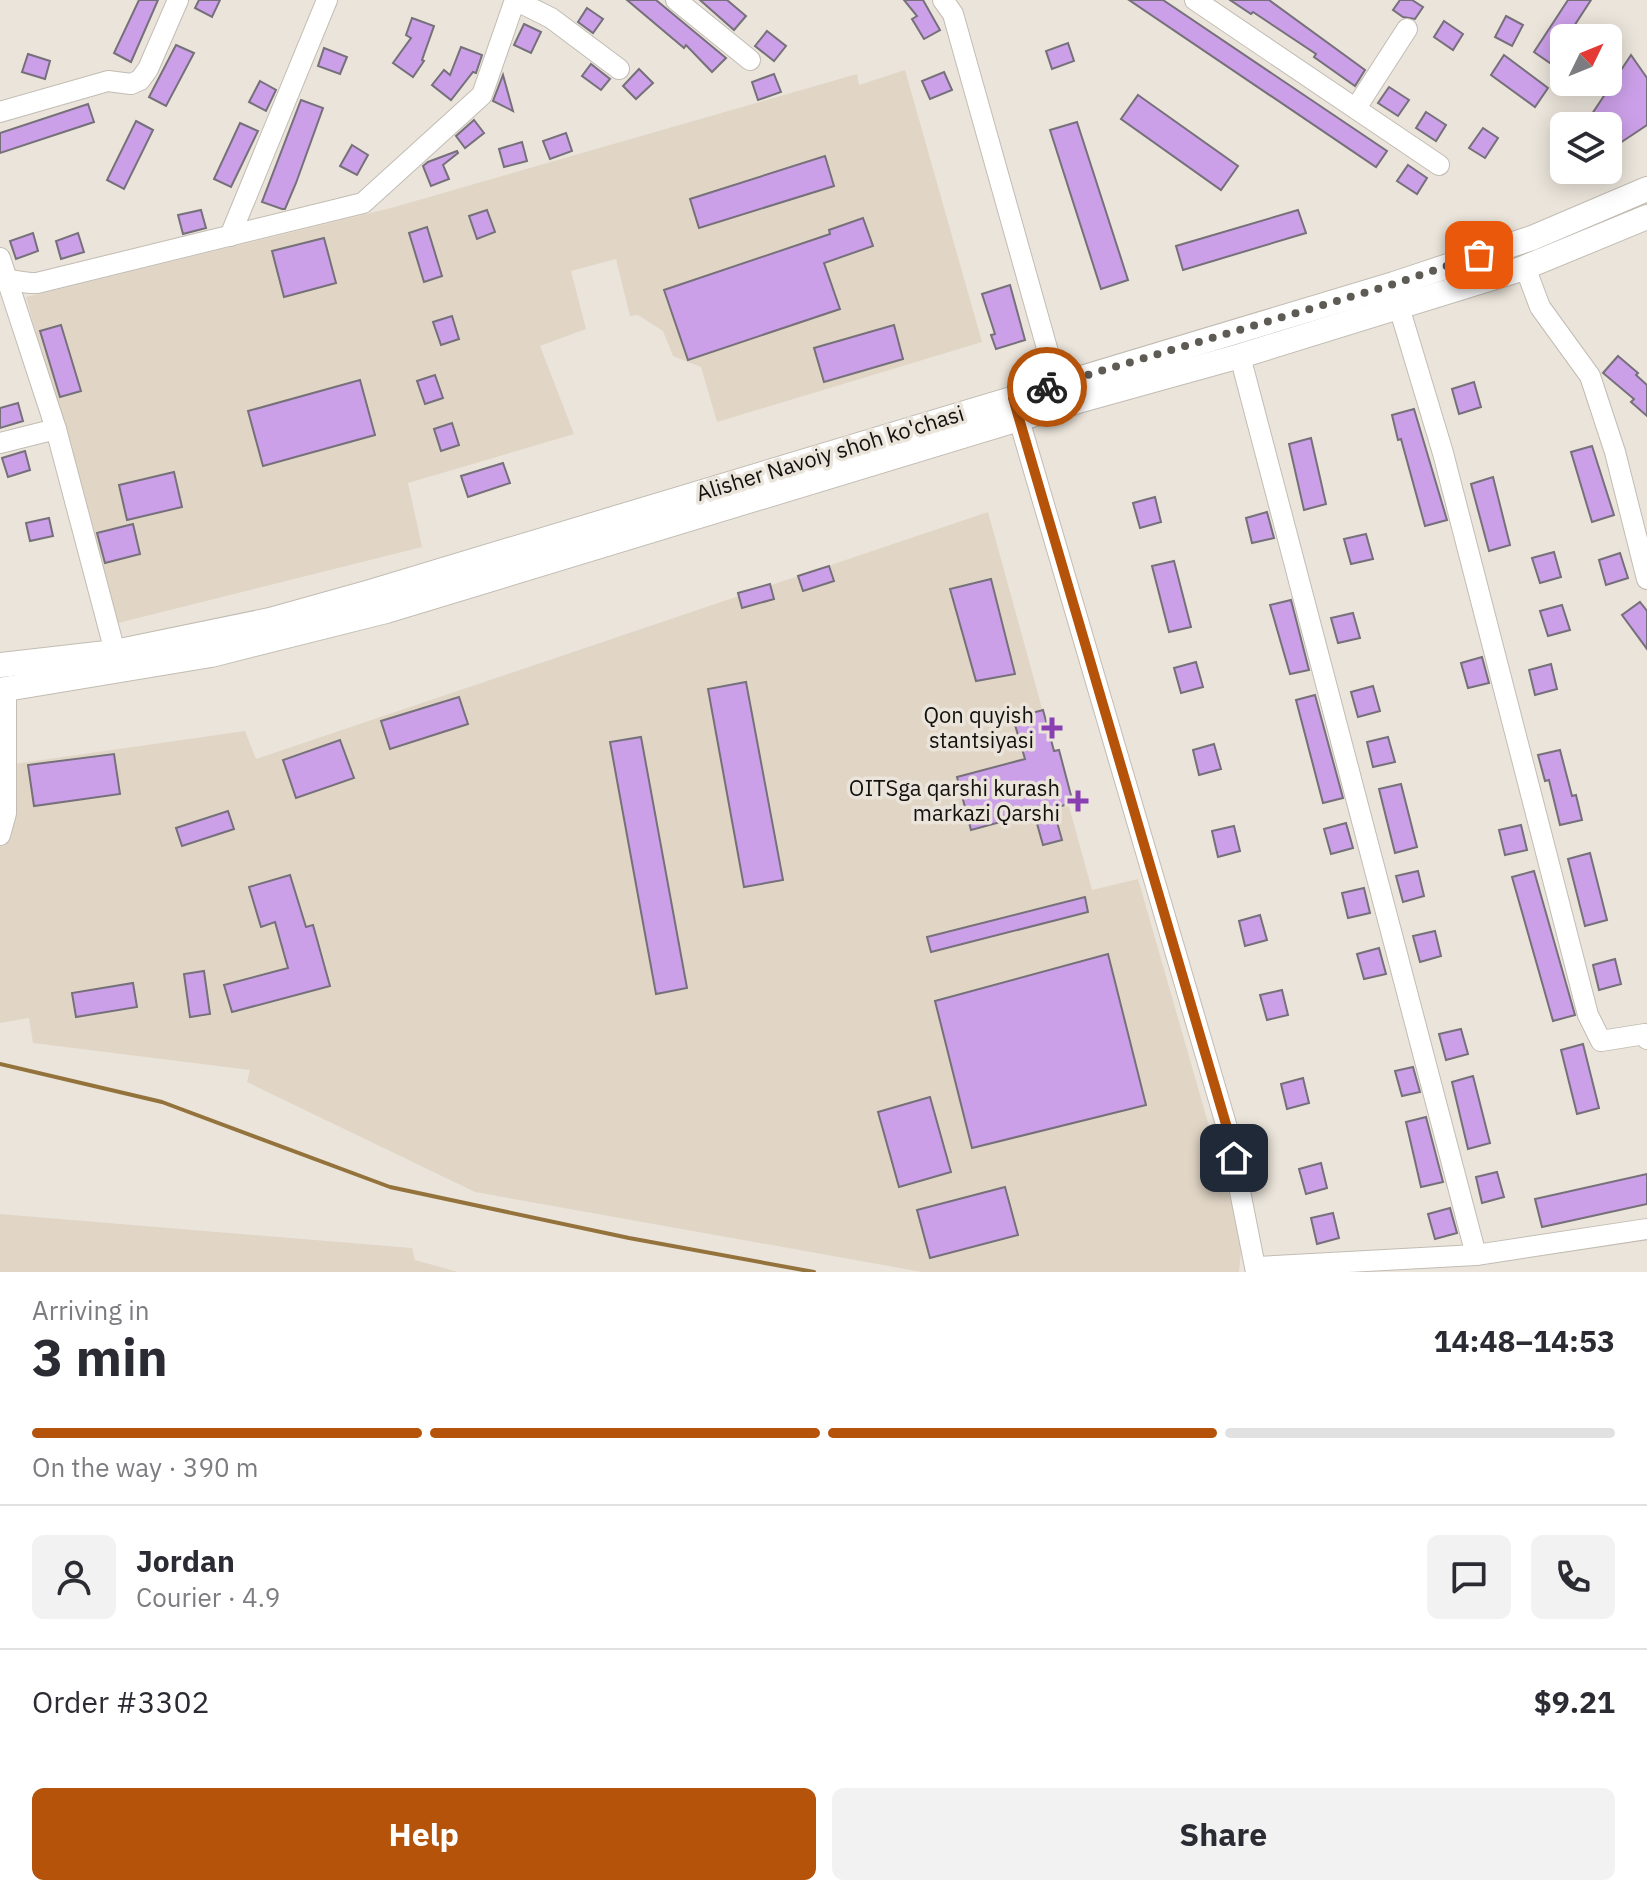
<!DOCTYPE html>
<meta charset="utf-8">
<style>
:root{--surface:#fff;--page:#f2f2f3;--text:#2b2b33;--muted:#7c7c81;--line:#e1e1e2;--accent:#b45309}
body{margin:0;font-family:"IBM Plex Sans",sans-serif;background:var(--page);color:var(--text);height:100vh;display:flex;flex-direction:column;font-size:30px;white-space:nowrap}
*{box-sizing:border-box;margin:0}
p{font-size:26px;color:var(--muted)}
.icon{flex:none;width:44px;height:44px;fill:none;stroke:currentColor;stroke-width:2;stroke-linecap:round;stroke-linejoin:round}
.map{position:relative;height:1272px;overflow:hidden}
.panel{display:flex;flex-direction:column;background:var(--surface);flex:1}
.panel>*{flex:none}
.needle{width:52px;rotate:47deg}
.controls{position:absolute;left:1550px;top:24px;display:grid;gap:16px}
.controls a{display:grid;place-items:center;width:72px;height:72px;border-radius:12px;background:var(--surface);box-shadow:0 4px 20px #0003;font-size:40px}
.pin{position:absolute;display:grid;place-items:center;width:68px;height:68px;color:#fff;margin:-34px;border-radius:16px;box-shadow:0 4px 12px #0006}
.courier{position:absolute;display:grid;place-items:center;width:80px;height:80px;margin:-40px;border:6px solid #b45309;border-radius:50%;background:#fff;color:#222;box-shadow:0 2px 10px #0007}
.head em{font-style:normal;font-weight:800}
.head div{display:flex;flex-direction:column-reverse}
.head{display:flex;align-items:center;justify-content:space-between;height:136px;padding:0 32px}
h1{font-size:52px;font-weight:800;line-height:60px}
.bar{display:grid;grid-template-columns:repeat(4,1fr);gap:12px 8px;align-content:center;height:96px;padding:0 32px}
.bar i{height:10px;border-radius:6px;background:var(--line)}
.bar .current{background:var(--accent)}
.bar p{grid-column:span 4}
.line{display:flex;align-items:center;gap:20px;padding:0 32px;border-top:2px solid var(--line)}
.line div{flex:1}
.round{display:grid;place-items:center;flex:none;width:84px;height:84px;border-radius:12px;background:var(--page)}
.action{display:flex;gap:16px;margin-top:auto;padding:16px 32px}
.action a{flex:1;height:92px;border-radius:12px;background:var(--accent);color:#fff;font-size:32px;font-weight:800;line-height:92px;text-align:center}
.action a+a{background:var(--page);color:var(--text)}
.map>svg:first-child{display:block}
.built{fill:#e1d6c6}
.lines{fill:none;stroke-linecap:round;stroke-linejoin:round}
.stream{stroke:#94723c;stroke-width:4}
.building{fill:#cca0e9;stroke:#757079;stroke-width:2}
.minor-casing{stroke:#c2bcb3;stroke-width:22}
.major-casing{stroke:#c2bcb3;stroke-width:26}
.minor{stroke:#fff;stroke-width:20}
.major{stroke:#fff;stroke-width:24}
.done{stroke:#5e5b55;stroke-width:8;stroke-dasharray:0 14.4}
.route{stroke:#b45309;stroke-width:10}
.poi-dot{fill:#893fb1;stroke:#eae4da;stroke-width:3}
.labels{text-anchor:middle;stroke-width:7;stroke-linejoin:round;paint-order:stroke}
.street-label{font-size:22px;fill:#13110e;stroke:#eae4da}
.poi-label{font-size:22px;fill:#13110e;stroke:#eae4da;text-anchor:end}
</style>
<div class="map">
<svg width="1647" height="1272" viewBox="0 0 1647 1272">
<rect width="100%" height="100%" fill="#eae4da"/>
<g class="built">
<polygon points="905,70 982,342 717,422 701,367 673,356 663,331 638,315 630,316 616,259 571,271 586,329 540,346 574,434 408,483 422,547 118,623 26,297 391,208 857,74 859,85"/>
<polygon points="988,512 1092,890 1138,879 1242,1241 1239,1272 922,1272 475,1192 247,1082 250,1070 33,1043 29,1018 0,1023 0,766 245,731 256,759"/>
<polygon points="0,1214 412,1248 415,1260 458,1272 0,1272"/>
</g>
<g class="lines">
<polyline class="stream" points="0,1064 162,1102 390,1187 629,1238 814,1272"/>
</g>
<g class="building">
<polygon points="139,0 158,0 131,62 114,53"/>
<polygon points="199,0 220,0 212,17 195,8"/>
<polygon points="627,0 656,0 726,58 712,72 686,45 684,48"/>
<polygon points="700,0 727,0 746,16 734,30"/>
<polygon points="904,0 923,0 940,30 924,39 912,19 917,16"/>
<polygon points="1129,0 1163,0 1387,151 1376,167"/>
<polygon points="1230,0 1269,0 1365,70 1355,86 1314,57 1316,54 1253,12 1251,14"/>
<polygon points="1400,0 1412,0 1423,7 1415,19 1403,17 1393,10"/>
<polygon points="1568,0 1591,0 1550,63 1534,52"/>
<polygon points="587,8 603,19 593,33 578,22"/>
<polygon points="1506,16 1523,25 1512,46 1495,37"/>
<polygon points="412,18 434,26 422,60 424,61 413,77 393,63 411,38 406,35"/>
<polygon points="1444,21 1463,34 1453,50 1434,37"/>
<polygon points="524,24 541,32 531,53 514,45"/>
<polygon points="767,31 786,46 774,61 755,46"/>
<polygon points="1068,43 1074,61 1052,69 1046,51"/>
<polygon points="176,45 194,53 166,106 149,97"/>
<polygon points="461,47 482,55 476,73 473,72 451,100 432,85 444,70 450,75"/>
<polygon points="324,48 347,57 340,74 318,66"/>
<polygon points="28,54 50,61 45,79 22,72"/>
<polygon points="1504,55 1548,88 1535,107 1491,75"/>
<polygon points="1631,55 1647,78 1647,125 1608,151 1608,126 1584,126"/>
<polygon points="591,64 610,79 601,90 582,76"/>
<polygon points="639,69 653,83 636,99 623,86"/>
<polygon points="944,72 952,90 930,99 922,81"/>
<polygon points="774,74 781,92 758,100 752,82"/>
<polygon points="503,75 513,111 493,101"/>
<polygon points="260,81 276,90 266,111 249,102"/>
<polygon points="1389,87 1409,100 1398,116 1378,103"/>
<polygon points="1138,95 1238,166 1221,190 1121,119"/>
<polygon points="301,100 323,108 296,183 285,209 282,209 262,202"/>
<polygon points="88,104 94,122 0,153 0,133"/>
<polygon points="1426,112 1446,125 1436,141 1416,128"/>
<polygon points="474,120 484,133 465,148 456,136"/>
<polygon points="136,121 153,130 124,189 107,180"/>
<polygon points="1077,122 1128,280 1101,289 1050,130"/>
<polygon points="240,123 258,131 231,187 214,179"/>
<polygon points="1483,128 1498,138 1485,158 1469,148"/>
<polygon points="566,133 572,151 550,159 543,141"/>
<polygon points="522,142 527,161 504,167 499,149"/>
<polygon points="352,145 368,155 357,175 340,166"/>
<polygon points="457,151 458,153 443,165 449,179 431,186 423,166 428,162"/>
<polygon points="825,156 834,186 699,228 690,199"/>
<polygon points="1408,165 1427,178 1417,194 1397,181"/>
<polygon points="201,210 206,228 183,234 178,215"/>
<polygon points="487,210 495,232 477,239 469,216"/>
<polygon points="1298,210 1306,233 1183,270 1176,246"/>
<polygon points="863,218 873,246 824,263 840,309 688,360 664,290 830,234 829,230"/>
<polygon points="427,227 442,276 424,282 409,233"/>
<polygon points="33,233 38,251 16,259 10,241"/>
<polygon points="78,233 84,252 61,259 56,241"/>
<polygon points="324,238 336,283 284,297 272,251"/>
<polygon points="1010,285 1025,340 996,349 991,335 995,334 982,294"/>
<polygon points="452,316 459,339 441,345 433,322"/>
<polygon points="61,325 81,391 60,397 40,331"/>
<polygon points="894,325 903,359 824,382 814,348"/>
<polygon points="1618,356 1638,373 1636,375 1647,385 1647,416 1631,402 1634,399 1603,373"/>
<polygon points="435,375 443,398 425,404 417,381"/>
<polygon points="360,380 375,435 263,466 248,411"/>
<polygon points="1474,382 1481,407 1459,414 1452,389"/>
<polygon points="18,403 23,421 0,428 0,408"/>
<polygon points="1414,409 1447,520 1425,526 1401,439 1398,440 1392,415"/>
<polygon points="452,423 459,445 441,451 434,429"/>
<polygon points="1311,438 1326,504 1304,510 1289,444"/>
<polygon points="1592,446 1614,515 1592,522 1571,452"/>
<polygon points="25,451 30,470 8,477 2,458"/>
<polygon points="503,463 510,483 468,497 461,476"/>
<polygon points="174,472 182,507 127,520 119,485"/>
<polygon points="1493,477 1510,545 1489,551 1471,484"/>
<polygon points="1155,497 1161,522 1140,528 1133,503"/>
<polygon points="1267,512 1274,538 1252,543 1246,518"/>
<polygon points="49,518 53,536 30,541 26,523"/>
<polygon points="133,524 140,554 105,563 97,533"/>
<polygon points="1366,534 1373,559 1351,564 1344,539"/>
<polygon points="1554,552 1561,577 1540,583 1532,558"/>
<polygon points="1620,553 1628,578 1606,585 1599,560"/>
<polygon points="1174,561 1191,627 1169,632 1152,566"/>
<polygon points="829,566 834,581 803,591 798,576"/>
<polygon points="991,579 1015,674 976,681 950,589"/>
<polygon points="770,584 774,599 742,608 738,593"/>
<polygon points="1291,600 1309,670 1290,674 1270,605"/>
<polygon points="1640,602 1647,611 1647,649 1622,615"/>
<polygon points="1562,605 1570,630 1548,636 1540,611"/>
<polygon points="1353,613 1360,638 1338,643 1331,618"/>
<polygon points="1482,657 1489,683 1468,688 1461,663"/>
<polygon points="1196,662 1203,687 1181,693 1174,668"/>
<polygon points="1551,664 1557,689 1535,695 1529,670"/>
<polygon points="746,682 783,880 744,887 708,689"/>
<polygon points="1373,686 1380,711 1358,717 1351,692"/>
<polygon points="1315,695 1343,798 1323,803 1296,700"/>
<polygon points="459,697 468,724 390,749 381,721"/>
<polygon points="1043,710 1054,751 1059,750 1073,803 1053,808 1062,840 1043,845 1034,813 971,830 957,777 1025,759 1013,718"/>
<polygon points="641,737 687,988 656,994 610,742"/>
<polygon points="1388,737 1395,762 1373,767 1367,742"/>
<polygon points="340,740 354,778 296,798 283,760"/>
<polygon points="1214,744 1221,769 1199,775 1193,750"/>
<polygon points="1560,750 1572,796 1576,795 1582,820 1560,825 1549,780 1545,781 1538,755"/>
<polygon points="114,754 120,794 34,806 28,765"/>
<polygon points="1401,784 1417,847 1395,853 1379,789"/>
<polygon points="228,811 234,829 182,846 176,828"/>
<polygon points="1346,823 1353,848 1331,854 1324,829"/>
<polygon points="1521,825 1527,850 1505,855 1499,830"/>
<polygon points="1234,826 1240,851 1218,857 1212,831"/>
<polygon points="1590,853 1607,920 1585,926 1568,859"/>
<polygon points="1418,871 1424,896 1403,902 1396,876"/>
<polygon points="1534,871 1575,1015 1553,1021 1512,877"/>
<polygon points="290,875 306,927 313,925 330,986 232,1012 224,985 288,968 275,922 261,927 249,887"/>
<polygon points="1364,888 1370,913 1348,918 1342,893"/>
<polygon points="1085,897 1088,912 931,952 927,937"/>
<polygon points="1260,915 1267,940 1245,946 1239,921"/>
<polygon points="1435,931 1441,956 1420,962 1413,936"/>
<polygon points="1379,948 1386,974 1364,979 1357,954"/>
<polygon points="1108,954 1146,1105 972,1148 935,1001"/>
<polygon points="1615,959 1621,984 1599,990 1593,965"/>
<polygon points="204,971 210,1014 190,1017 184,974"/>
<polygon points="133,983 137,1007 76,1017 72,993"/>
<polygon points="1282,990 1288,1015 1267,1020 1260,995"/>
<polygon points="1461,1029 1468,1054 1446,1060 1439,1034"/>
<polygon points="1583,1044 1599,1108 1577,1114 1561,1050"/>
<polygon points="1413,1067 1420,1092 1402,1096 1395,1071"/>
<polygon points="1473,1076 1490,1143 1468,1149 1452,1082"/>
<polygon points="1303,1078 1309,1103 1287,1109 1281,1084"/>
<polygon points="930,1097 951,1172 899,1187 878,1112"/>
<polygon points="1426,1117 1443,1182 1421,1187 1406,1122"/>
<polygon points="1321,1163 1327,1188 1306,1194 1299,1169"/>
<polygon points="1497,1172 1504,1197 1482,1203 1476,1177"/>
<polygon points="1647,1174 1647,1204 1542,1227 1535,1199"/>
<polygon points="1005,1187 1018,1235 930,1258 917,1210"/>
<polygon points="1450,1208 1457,1233 1435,1239 1428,1214"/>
<polygon points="1333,1213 1339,1238 1317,1244 1311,1218"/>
</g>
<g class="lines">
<defs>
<g id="minor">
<polyline points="676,0 750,60"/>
<polyline points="943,0 953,14 1061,398"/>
<polyline points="1195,0 1439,165"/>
<polyline points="1356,108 1407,29"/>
<polyline points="0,112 108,81 131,84 140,80 148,69 178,0"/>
<polyline points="230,236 327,0"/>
<polyline points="0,258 56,429 115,652"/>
<polyline points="1525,267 1540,307 1590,376 1615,452 1647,579"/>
<path d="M0,281C12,278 24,284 37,283L363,203L482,95L515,0L551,18L619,69"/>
<polyline points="1399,307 1443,453 1588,1015 1601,1041 1645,1034 1647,1039"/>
<polyline points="1240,356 1476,1255"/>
<polyline points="1015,406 1228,1131 1256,1272"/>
<polyline points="0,443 56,429"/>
<polyline points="0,835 6,813 6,689"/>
<polyline points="1257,1267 1476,1255 1647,1229"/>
</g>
<g id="major">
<polyline points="0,665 115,652 270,620 370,592 1394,284 1532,238 1647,189"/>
<polyline points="0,690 211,655 386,611 1078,401 1240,356 1521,269 1647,217"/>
</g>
</defs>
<use href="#minor" class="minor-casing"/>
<use href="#major" class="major-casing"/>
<use href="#minor" class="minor"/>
<use href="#major" class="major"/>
</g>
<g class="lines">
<polyline class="done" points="1047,387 1394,284 1479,255"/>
<polyline class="route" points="1047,387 1013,398 1228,1131 1234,1158"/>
</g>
<g class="poi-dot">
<path d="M1048 716h8v8h8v8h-8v8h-8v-8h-8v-8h8z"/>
<path d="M1074 789h8v8h8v8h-8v8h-8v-8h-8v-8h8z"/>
</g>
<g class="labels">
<g class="street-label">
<text transform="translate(830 453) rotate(-17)" y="8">Alisher Navoiy shoh ko'chasi</text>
</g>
<g class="poi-label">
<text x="1034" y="723">Qon quyish<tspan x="1034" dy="25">stantsiyasi</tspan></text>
<text x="1060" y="796">OITSga qarshi kurash<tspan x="1060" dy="25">markazi Qarshi</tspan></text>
</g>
</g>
</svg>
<div class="controls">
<a><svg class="needle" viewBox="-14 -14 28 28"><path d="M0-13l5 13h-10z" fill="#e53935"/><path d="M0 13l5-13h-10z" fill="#7c7c81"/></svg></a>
<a><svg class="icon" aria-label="layers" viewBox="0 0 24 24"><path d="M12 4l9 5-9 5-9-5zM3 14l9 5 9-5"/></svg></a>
</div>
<div class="pin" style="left:1479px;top:255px;background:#ea580c"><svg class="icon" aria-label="bag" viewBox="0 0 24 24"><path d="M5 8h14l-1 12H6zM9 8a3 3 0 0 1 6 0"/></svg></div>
<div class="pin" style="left:1234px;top:1158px;background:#1f2937"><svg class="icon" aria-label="home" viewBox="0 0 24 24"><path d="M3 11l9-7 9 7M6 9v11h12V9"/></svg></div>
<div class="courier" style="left:1047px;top:387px"><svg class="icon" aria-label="bike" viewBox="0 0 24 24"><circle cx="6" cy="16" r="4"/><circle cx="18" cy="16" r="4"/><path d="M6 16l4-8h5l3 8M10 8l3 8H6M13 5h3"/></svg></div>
</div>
<section class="panel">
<div class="head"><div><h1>3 min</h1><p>Arriving in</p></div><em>14:48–14:53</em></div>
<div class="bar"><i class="current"></i><i class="current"></i><i class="current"></i><i></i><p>On the way · 390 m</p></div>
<div class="line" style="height:144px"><a class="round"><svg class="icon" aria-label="person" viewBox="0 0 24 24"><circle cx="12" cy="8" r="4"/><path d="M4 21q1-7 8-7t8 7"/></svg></a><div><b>Jordan</b><p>Courier · 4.9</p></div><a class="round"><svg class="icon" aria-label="chat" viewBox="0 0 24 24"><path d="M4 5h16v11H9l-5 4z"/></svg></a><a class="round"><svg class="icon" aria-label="phone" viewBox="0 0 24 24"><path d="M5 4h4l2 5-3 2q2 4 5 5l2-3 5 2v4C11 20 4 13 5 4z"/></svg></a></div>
<div class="line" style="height:104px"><div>Order #3302</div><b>$9.21</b></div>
<div class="action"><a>Help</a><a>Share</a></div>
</section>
